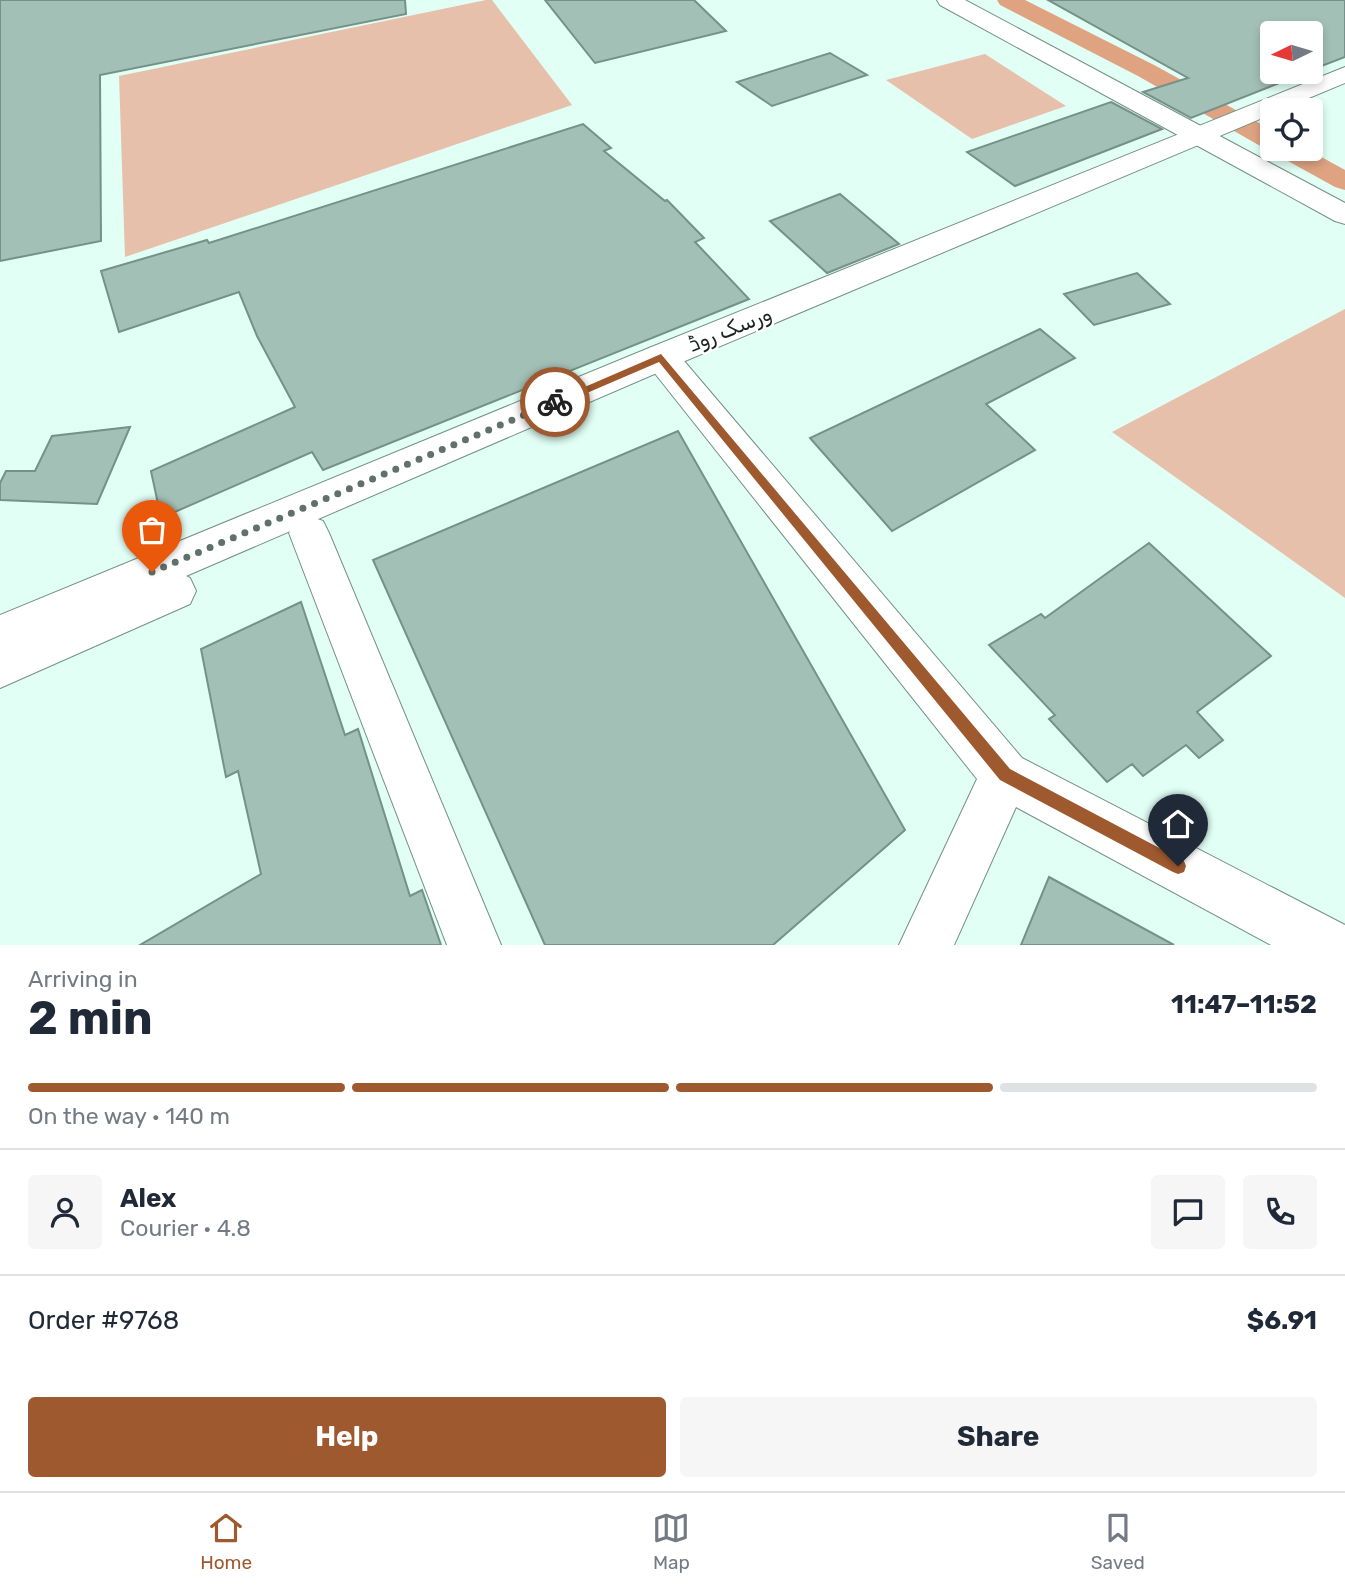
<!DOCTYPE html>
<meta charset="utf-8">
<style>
:root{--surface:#fff;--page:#f6f6f7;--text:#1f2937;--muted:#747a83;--line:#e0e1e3;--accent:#9f592e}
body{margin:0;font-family:Rubik,Cairo,sans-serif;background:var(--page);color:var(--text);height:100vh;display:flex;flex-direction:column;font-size:26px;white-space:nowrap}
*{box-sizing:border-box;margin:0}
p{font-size:23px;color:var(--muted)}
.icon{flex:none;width:38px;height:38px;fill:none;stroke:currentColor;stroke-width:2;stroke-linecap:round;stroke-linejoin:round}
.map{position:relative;height:945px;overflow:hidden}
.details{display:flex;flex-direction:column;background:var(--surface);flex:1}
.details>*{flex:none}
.needle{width:46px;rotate:265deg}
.buttons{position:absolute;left:1260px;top:21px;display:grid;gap:14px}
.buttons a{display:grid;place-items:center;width:63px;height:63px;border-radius:7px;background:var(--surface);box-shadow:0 4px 10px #0003;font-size:35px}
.pin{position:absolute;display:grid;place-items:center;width:60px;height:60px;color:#fff;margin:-72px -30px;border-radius:50% 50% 50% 0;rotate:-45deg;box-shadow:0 0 7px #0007}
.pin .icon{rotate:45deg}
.courier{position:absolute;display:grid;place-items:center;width:70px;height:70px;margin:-35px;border:5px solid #9f592e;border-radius:50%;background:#fff;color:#222;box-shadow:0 2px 9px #0007}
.overview em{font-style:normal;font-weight:700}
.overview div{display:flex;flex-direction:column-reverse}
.overview{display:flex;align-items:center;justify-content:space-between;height:119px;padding:0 28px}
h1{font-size:46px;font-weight:700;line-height:52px}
.bar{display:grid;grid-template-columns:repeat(4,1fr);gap:10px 7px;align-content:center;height:84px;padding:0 28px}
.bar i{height:9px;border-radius:5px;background:var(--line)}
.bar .active{background:var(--accent)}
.bar p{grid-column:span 4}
.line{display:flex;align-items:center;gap:18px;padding:0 28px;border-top:2px solid var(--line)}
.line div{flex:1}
.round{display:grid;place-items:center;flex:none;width:74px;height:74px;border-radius:7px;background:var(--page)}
.action{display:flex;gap:14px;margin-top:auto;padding:14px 28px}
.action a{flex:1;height:80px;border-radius:7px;background:var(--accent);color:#fff;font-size:28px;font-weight:700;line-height:80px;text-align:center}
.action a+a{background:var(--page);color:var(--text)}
.dock{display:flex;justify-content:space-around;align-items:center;height:98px;border-top:2px solid var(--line);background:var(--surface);font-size:19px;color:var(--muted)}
.dock a{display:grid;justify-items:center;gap:4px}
.dock .active{color:var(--accent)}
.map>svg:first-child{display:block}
.green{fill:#e6c0ab}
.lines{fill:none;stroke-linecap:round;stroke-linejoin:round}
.canal{fill:#dfa382;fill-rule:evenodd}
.building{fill:#a3c0b7;stroke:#769189;stroke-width:2}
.minor-casing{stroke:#749087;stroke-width:2}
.major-casing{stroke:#749087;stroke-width:2}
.minor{fill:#fff;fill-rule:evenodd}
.major{fill:#fff;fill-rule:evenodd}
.route{fill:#9f592e}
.done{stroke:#60716c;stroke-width:7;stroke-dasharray:0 12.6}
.labels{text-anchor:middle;stroke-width:5;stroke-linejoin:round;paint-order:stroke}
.street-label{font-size:21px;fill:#1a2522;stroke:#fff}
</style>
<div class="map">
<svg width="1345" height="945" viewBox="0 0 1345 945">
<rect width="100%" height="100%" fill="#e1fff5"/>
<g class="green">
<polygon points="486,0 492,0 572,105 125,257 119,76"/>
<polygon points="985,54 1066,106 972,139 886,80"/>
<polygon points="1345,309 1345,598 1112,432"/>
</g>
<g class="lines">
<g class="canal">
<polygon points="997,0 1025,0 1156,66 1272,130 1273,149 1262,147 1138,76 1000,5"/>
<polygon points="1273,149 1307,149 1345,170 1345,190 1335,187 1277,155"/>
</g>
</g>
<g class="building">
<polygon points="0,0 405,0 406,14 100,75 101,241 0,261"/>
<polygon points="545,0 694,0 726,31 595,63"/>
<polygon points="1048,0 1345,0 1345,57 1311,70 1311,33 1272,33 1272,72 1307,72 1191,118 1143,92 1188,78"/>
<polygon points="830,53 867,75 772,106 737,82"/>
<polygon points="1111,102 1162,129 1015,186 967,152"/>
<polygon points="583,124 611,148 604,151 665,201 667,200 704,238 695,242 749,299 323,470 312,452 161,518 151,471 295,407 257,336 239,292 119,332 101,271 207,240 209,243"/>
<polygon points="840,194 899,244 827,273 770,221"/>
<polygon points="1137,273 1170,304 1094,325 1064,294"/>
<polygon points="1040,329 1075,358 986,404 1035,450 892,531 810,438"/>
<polygon points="130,427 97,504 0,500 0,483 6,471 35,471 52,436"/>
<polygon points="678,431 905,830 773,945 545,945 373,560"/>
<polygon points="1149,543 1271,656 1197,712 1223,740 1199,758 1186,745 1143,776 1132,764 1107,782 1049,719 1055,715 989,645 1041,614 1045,618"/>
<polygon points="301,602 345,735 358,729 410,896 422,890 441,945 140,945 261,874 238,771 226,777 201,649"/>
<polygon points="1049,877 1174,945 1021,945"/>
</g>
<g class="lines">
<defs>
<g id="minor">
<polygon points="937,0 965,0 1345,203 1345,224 1335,221 940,5"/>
<polygon points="661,345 673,348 1022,758 1345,925 1345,945 1271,945 1016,807 954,945 899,945 977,779 649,366 644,357 649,348"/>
<polygon points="309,516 323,521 329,533 501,945 447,945 289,533 295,521"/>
</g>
<polygon id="major" points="1345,67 1345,83 1280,110 1272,110 1272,114 673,366 186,576 190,578 196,591 190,604 0,688 0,615 649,348"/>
</defs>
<use href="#minor" class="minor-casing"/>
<use href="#major" class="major-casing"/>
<use href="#minor" class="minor"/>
<use href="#major" class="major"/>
</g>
<polygon class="route" points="661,354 1010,769 1184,861 1186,866 1184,872 1178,874 1173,872 1000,780 659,362 559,405 551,405 550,402"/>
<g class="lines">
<polyline class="done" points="152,572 555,402"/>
</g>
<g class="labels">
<g class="street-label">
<text transform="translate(730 329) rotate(-22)" y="7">ورسک روڈ</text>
</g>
</g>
</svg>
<div class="buttons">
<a><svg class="needle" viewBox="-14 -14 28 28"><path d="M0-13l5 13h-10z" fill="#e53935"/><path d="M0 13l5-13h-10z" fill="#747a83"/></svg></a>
<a><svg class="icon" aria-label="locate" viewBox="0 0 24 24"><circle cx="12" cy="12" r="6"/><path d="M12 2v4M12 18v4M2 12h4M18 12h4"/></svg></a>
</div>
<div class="pin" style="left:152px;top:572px;background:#ea580c"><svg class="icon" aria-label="bag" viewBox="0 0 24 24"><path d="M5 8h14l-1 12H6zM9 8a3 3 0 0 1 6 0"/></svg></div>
<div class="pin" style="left:1178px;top:866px;background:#1f2937"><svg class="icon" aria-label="home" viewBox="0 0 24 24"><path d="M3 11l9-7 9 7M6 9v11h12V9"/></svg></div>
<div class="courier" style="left:555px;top:402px"><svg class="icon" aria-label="bike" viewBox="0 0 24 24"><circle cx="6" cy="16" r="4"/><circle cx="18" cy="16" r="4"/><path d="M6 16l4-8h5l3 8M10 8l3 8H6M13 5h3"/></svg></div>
</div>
<section class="details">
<div class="overview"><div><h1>2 min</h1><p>Arriving in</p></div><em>11:47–11:52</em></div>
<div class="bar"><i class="active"></i><i class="active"></i><i class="active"></i><i></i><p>On the way · 140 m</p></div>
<div class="line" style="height:126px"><a class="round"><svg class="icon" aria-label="person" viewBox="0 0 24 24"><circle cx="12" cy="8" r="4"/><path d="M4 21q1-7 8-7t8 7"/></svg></a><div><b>Alex</b><p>Courier · 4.8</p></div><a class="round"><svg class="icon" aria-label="chat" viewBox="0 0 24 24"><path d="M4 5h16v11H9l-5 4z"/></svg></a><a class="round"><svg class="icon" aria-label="phone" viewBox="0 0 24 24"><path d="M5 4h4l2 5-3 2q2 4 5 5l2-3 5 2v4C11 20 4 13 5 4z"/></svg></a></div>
<div class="line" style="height:91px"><div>Order #9768</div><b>$6.91</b></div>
<div class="action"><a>Help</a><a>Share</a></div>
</section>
<nav class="dock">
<a class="active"><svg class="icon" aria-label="home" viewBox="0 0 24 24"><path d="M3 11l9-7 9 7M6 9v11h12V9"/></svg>Home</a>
<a><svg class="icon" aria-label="map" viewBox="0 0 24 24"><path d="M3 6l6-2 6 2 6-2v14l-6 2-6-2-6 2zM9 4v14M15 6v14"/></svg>Map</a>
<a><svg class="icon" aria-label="saved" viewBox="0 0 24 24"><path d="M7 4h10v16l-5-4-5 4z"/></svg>Saved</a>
</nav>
